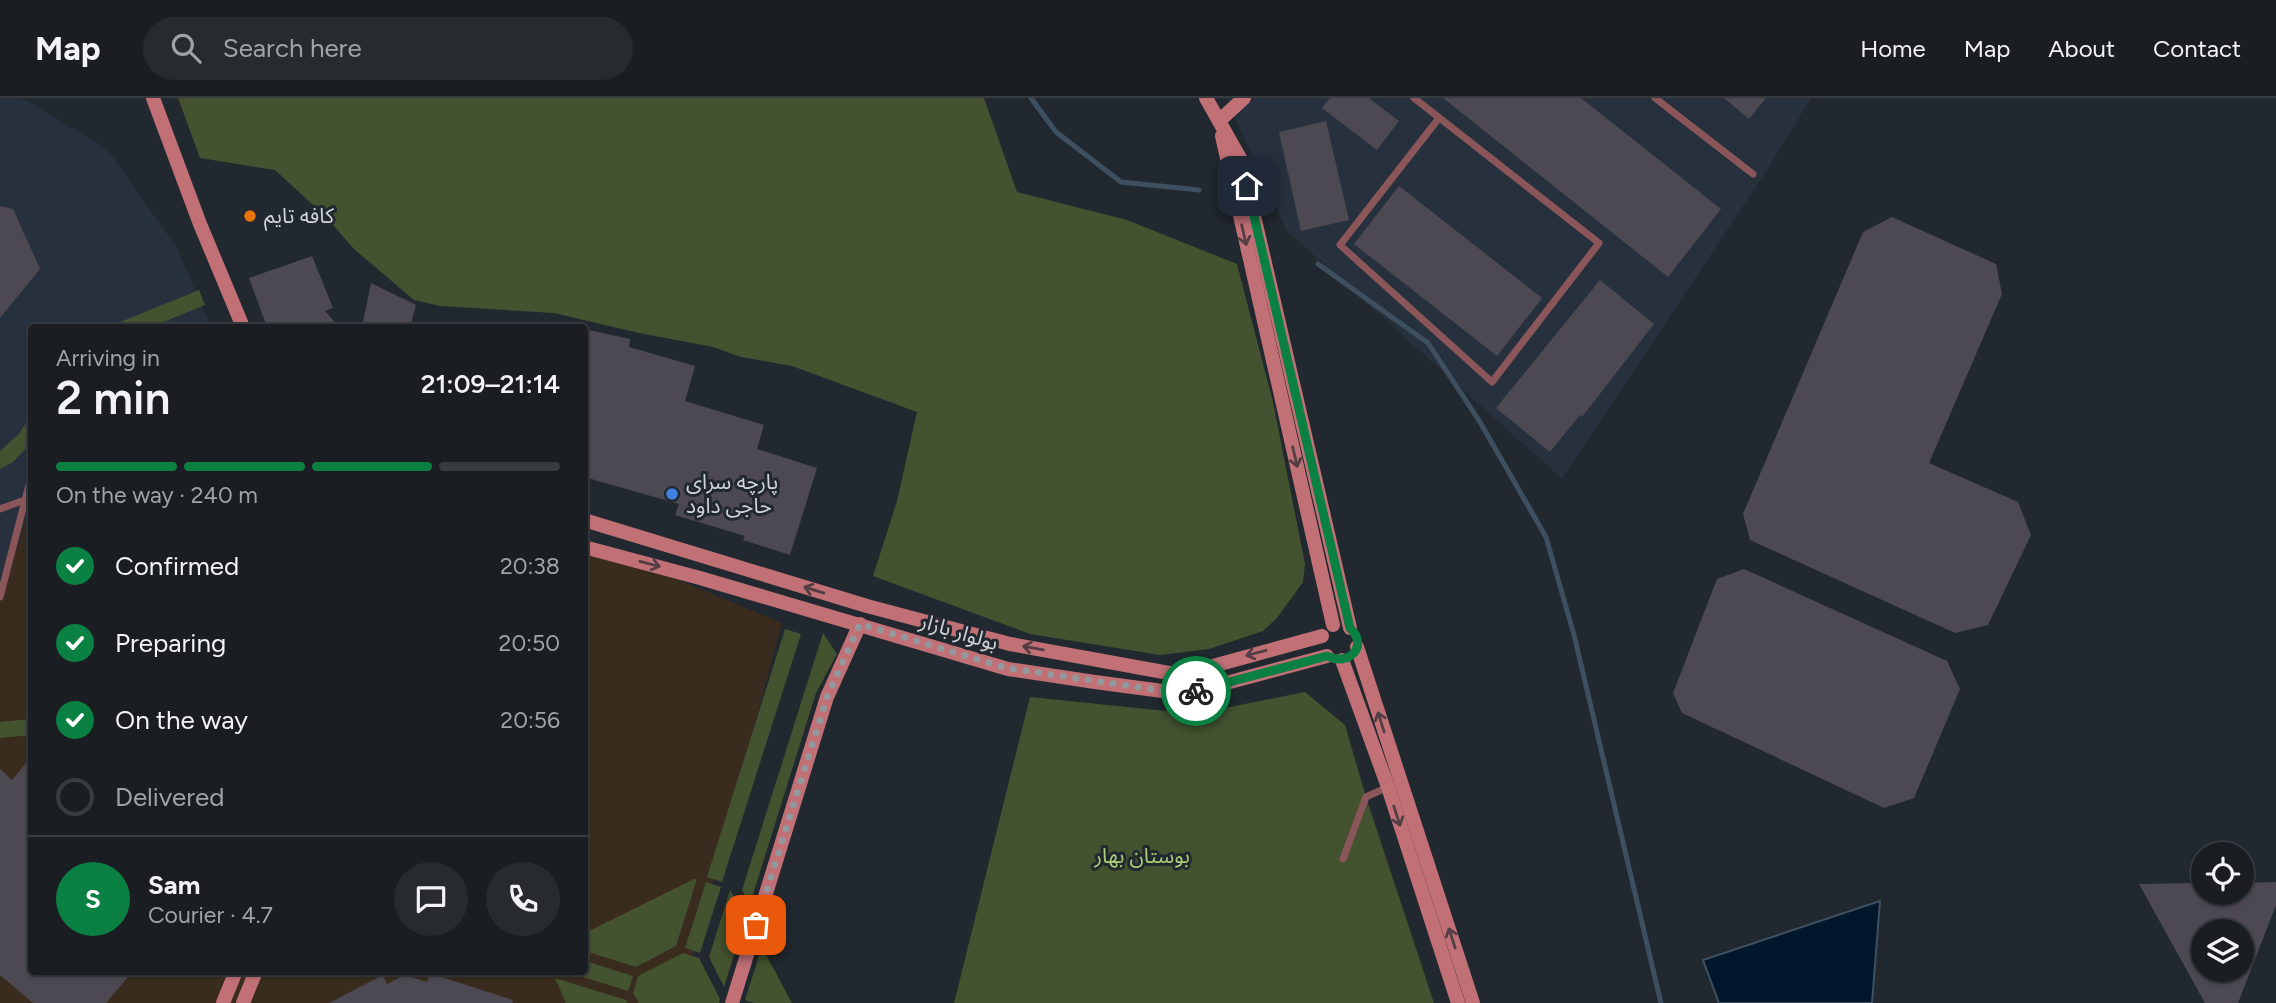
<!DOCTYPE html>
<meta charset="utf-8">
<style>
:root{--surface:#1a1e23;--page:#272b30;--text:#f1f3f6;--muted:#9fa2a6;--line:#383c41;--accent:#0b8043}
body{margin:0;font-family:Figtree,"Noto Sans Arabic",sans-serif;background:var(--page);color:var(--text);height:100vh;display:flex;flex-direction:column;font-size:26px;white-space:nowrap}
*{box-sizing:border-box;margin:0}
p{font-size:23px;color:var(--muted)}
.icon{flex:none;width:38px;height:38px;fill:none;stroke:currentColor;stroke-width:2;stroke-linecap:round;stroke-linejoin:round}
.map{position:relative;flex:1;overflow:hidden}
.details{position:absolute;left:28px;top:226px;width:560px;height:651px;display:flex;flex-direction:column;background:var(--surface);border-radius:7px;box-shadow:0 2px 5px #0004,0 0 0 2px var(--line)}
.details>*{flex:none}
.fabs{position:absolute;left:2191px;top:744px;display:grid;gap:14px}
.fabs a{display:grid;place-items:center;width:63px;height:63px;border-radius:50%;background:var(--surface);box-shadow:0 2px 5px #0004,0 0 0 2px var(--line);font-size:35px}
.pin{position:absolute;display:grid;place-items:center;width:60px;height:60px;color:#fff;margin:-30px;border-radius:14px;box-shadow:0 4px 10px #0006}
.courier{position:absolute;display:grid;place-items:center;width:70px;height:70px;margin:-35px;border:5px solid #0b8043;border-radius:50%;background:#fff;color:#222;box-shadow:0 2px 9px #0007}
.summary em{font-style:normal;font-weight:600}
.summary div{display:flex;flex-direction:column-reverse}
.summary{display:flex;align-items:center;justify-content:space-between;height:119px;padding:0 28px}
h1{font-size:46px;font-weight:600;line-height:52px}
.bar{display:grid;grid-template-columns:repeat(4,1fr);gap:10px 7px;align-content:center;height:84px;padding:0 28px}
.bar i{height:9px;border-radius:5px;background:var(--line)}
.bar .selected{background:var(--accent)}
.bar p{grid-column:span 4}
.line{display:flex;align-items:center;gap:18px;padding:0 28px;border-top:2px solid var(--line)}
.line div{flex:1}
.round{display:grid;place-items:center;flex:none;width:74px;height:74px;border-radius:37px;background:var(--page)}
ol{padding:0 28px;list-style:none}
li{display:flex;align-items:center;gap:21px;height:77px}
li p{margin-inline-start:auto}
li .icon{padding:7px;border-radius:50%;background:var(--accent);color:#fff;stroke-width:4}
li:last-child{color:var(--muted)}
li i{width:38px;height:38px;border:4px solid var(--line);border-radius:50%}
header{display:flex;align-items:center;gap:42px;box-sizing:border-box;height:98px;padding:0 35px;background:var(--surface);border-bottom:2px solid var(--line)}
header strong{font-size:33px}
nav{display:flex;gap:38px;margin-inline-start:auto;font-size:24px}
.search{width:490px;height:63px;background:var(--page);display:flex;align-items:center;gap:18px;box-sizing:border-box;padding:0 24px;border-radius:38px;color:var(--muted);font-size:26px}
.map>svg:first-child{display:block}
.built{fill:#27313d}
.industrial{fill:#392c1e}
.green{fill:#43522f}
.water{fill:#00172c;stroke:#3e5060;stroke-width:2}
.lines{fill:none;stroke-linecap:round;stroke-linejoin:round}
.stream{stroke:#3e5060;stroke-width:5}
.building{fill:#4d4952;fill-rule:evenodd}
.lane{stroke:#8a565a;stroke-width:7}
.secondary{stroke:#c17076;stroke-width:14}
.oneway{stroke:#523e44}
.done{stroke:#93989d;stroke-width:7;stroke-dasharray:0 12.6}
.route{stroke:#0b8043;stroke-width:9}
.food-dot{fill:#e8710a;stroke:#22282f;stroke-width:2.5}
.shop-dot{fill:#3f7fe0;stroke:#22282f;stroke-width:2.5}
.labels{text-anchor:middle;stroke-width:6;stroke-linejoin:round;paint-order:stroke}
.poi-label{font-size:21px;fill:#d0d4d8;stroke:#22282f;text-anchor:start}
.street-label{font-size:21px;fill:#d0d4d8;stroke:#22282f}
.park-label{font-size:21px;fill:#a9ce76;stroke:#22282f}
</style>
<header>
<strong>Map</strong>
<div class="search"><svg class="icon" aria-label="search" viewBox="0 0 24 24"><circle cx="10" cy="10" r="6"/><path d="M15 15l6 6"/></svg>Search here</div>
<nav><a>Home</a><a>Map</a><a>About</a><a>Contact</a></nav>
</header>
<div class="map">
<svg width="2276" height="905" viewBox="0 0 2276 905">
<rect width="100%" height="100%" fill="#22282f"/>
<g class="built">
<polygon points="0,0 22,0 107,51 177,150 211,229 32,229 32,873 584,873 643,905 18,905 0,892"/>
<polygon points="1226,0 1811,0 1770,67 1562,381 1286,132"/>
</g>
<polygon class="industrial" points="31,405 32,873 584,873 585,443 782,525 680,905 0,905 0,504"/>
<g class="green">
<polygon points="178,0 984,0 1017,94 1127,122 1237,166 1273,304 1305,466 1303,484 1277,520 1263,533 1209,551 1160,557 1030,536 873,478 897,403 917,314 792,268 741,259 713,249 639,235 554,215 440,208 414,202 355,152 325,118 275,72 200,60"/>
<polygon points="199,192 205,207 151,229 108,229"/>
<polygon points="31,317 31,345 13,364 0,371 0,353 19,336"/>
<polygon points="785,531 801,536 722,784 707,779"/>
<polygon points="823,535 837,556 816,595 750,806 742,792"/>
<polygon points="1305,594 1345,627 1366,699 1434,905 954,905 1030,599 1195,616"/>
<polygon points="31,621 31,637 0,640 0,624"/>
<polygon points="694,781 697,781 676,848 636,869 585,853 585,835"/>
<polygon points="706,784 721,789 700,855 685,850"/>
<polygon points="730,792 746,819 724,889 709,859"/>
<polygon points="762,849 792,905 754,905 745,902"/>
<polygon points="683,855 699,860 720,901 719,905 639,905 633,895 638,878"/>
<polygon points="585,863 633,878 628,893 564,873 584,873"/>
<polygon points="555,880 626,902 628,905 566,905"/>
</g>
<polygon class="water" points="1880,803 1872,905 1719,905 1703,862"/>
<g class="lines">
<g class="stream">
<polyline points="1031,0 1056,34 1121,84 1199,92"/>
<polyline points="1318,166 1428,245 1480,324 1546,439 1574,537 1661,905"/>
</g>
</g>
<g class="building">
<polygon points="1330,0 1369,0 1399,23 1377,52 1322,10"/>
<polygon points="1443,0 1581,0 1721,111 1668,179"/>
<polygon points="1724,0 1766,0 1749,21"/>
<polygon points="1326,23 1349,122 1301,133 1279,34"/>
<polygon points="1399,88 1542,200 1497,258 1354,146"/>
<polygon points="0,108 13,111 40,171 0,220"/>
<polygon points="1892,119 1996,166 2002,196 1929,365 2018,404 2031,437 1988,527 1955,535 1750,442 1743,416 1863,134"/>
<polygon points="312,158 333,210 325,213 339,229 267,229 249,180"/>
<polygon points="1600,182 1654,226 1582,319 1580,317 1550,354 1496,310"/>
<polygon points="371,185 416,207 410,229 362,229"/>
<polygon points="584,231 630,241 629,249 695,268 685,303 764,327 757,351 817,370 790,457 743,442 745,438 675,417 679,406 584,379"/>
<polygon points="1744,471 1947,563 1960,591 1914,700 1884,710 1682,615 1673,595 1717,481"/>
<polygon points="32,658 32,873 133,873 106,905 33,905 0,877 0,671 12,682"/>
<path d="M2276,784V807L2238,905H2205L2139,786L2203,785V794H2242V785ZM2203,833H2242V872H2203Z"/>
<polygon points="429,875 513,902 512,905 329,905 383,877 387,886 405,877 427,884"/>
</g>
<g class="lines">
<g class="lane">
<polyline points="1414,0 1599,145 1492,284 1340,147 1439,20"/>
<polyline points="1655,0 1753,76"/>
<polyline points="0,411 25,402"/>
<polyline points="0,499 29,387 32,386"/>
<polyline points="1343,761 1366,699 1388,689"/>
</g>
<g class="secondary">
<polyline points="153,0 200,126 243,229"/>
<polyline points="1206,0 1241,62 1350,530"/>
<polyline points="1219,23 1244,0"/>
<polyline points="1222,38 1333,527"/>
<polyline points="584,422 867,508 1010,546 1180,577 1322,538"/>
<polyline points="584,449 700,480 1008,571 1095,584 1185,596 1327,558"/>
<polyline points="1357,549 1473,905"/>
<polyline points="1342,562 1388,689 1458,905"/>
<polyline points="223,905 236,873"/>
<polyline points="243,905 256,873"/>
<polyline points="732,905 827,599 860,526"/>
</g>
</g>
<defs><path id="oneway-shaft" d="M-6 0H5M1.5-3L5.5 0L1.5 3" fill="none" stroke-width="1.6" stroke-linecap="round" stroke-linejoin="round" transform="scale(1.75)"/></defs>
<g class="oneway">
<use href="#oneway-shaft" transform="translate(1244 137) rotate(77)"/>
<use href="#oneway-shaft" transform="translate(1295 359) rotate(77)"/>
<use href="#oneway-shaft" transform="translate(650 466) rotate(15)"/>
<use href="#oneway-shaft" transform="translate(814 492) rotate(-163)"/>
<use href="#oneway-shaft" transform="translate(1033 550) rotate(-170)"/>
<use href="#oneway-shaft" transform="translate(1256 555) rotate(165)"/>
<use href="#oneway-shaft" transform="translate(1381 624) rotate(-108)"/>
<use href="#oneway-shaft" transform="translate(1397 718) rotate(72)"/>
<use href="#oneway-shaft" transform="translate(1452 840) rotate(-108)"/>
</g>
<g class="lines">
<polyline class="done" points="756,827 827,599 860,526 1007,570 1185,596 1196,593"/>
<path class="route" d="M1196,593L1327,558C1349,569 1369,548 1350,530L1247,88"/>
</g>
<circle class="food-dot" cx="250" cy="118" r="7"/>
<circle class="shop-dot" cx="672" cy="396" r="7"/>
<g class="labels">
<g class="poi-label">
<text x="264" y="125">كافه تايم</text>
<text x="686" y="391">پارچه سرای<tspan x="686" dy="24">حاجی داود</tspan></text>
</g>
<g class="street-label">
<text transform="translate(959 534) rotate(17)" y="7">بولوار بازار</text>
</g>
<g class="park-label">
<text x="1142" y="765">بوستان بهار</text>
</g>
</g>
</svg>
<div class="fabs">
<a><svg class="icon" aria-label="locate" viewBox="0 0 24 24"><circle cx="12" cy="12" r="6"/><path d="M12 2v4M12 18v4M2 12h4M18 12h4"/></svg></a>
<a><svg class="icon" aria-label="layers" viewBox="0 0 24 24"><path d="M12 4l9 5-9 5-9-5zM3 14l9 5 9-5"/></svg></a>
</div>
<div class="pin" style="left:756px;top:827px;background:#ea580c"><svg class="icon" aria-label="bag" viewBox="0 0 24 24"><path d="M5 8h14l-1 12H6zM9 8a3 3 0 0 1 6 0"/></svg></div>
<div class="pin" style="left:1247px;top:88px;background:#1f2937"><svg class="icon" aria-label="home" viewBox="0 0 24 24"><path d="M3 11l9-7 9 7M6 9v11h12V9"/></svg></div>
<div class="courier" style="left:1196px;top:593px"><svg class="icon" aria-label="bike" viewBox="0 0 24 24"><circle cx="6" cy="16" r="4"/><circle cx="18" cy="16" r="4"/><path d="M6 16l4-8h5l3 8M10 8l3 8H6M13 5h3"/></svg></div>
<section class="details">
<div class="summary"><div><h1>2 min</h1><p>Arriving in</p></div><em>21:09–21:14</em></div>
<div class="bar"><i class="selected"></i><i class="selected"></i><i class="selected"></i><i></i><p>On the way · 240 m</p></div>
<ol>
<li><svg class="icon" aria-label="check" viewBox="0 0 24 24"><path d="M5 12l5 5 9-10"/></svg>Confirmed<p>20:38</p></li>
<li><svg class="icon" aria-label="check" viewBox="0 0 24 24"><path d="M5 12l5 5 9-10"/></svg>Preparing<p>20:50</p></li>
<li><svg class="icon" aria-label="check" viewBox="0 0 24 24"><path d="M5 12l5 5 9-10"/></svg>On the way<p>20:56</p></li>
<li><i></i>Delivered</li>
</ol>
<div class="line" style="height:126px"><b class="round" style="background:var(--accent);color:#fff">S</b><div><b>Sam</b><p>Courier · 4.7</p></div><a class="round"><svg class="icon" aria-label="chat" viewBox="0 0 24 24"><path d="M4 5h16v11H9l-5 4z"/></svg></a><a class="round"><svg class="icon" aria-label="phone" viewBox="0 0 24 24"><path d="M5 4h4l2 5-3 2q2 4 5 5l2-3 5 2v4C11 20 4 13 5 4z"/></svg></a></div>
</section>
</div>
